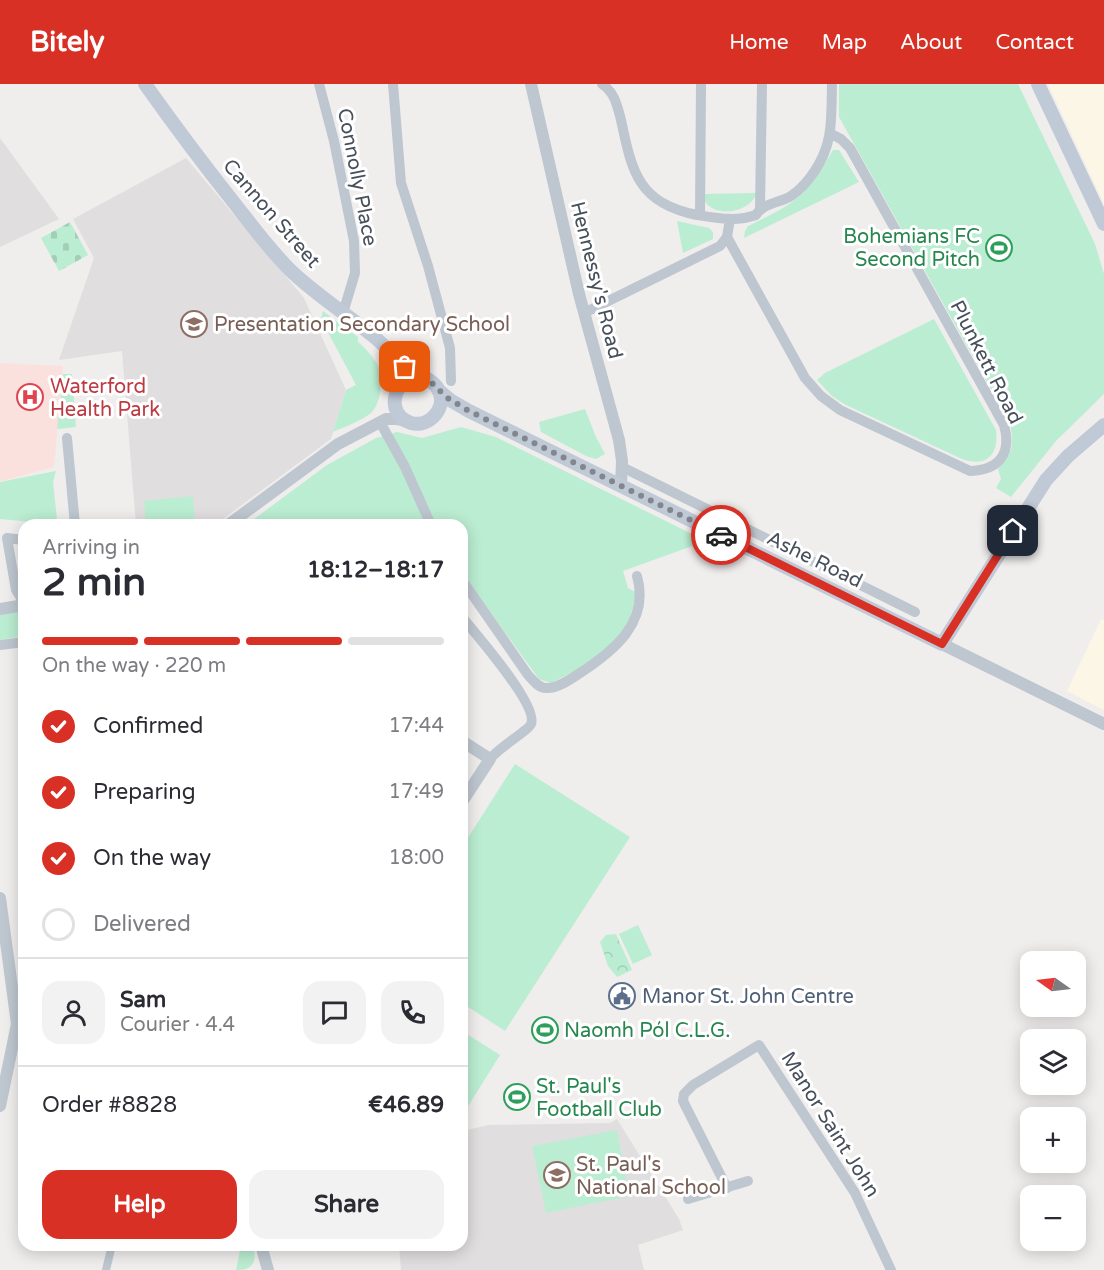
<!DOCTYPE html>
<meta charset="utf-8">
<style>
:root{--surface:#fff;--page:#f2f2f3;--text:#2b2b33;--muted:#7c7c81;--line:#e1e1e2;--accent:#d93025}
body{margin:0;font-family:"Varela Round",sans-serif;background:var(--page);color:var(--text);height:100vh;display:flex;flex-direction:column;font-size:22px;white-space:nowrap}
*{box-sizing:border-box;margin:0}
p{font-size:20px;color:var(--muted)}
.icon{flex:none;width:33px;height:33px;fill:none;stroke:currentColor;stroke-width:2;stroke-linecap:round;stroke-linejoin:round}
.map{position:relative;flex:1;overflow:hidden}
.side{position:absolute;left:18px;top:435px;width:450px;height:732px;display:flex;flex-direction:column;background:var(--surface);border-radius:18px;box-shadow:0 3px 15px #0003}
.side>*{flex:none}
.needle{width:39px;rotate:284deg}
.fabs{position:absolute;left:1020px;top:867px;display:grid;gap:12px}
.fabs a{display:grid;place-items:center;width:66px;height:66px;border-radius:12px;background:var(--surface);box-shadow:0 3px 15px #0003;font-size:30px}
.pin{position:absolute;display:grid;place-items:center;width:51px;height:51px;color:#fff;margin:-26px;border-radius:12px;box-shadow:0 3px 9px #0006}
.courier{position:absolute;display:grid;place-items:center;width:60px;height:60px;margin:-30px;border:4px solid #d93025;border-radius:50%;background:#fff;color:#222;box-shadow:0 2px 8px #0007}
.overview em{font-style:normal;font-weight:800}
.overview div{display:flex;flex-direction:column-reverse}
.overview{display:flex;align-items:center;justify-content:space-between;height:102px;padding:0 24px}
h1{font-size:39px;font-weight:800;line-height:45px}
.bar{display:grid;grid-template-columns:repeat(4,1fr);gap:9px 6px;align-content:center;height:72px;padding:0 24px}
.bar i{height:8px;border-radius:4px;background:var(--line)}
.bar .selected{background:var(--accent)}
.bar p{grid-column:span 4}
.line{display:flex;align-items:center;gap:15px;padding:0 24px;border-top:2px solid var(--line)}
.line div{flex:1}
.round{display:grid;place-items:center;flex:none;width:63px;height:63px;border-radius:18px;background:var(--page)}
ol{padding:0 24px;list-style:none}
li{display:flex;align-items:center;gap:18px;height:66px}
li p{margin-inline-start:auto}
li .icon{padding:6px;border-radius:50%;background:var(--accent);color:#fff;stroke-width:4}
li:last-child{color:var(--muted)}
li i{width:33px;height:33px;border:3px solid var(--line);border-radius:50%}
.primary-button{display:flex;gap:12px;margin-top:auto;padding:12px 24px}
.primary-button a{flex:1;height:69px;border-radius:18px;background:var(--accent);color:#fff;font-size:24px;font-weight:800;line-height:69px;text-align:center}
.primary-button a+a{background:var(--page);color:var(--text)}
header{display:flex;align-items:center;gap:36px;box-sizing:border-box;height:84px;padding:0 30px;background:var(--accent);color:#fff}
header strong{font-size:28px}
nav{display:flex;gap:33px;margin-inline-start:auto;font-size:21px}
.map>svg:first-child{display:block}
.commercial{fill:#fbf6e5}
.education{fill:#e1dedf}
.medical{fill:#fae1dd}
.grass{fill:#bbedd2}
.cemetery{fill:url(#cemetery-stones)}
.park{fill:url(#park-crowns)}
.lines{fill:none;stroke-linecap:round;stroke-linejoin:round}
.pedestrian{stroke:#bec6cf;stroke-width:8}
.minor{stroke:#bec6cf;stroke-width:10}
.tertiary{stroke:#bec6cf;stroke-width:12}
.secondary{stroke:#c0c9d6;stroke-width:14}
.done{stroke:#82868d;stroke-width:6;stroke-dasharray:0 10.8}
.route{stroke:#d93025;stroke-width:8}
.labels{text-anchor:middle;stroke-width:6;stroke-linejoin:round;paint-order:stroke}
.street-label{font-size:20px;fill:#464f5a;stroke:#fff}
.leisure-label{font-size:20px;fill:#27864d;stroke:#fff;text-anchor:start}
.education-label{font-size:20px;fill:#785e54;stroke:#fff;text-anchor:start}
.health-label{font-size:20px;fill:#be3a42;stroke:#fff;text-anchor:start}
.service-label{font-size:20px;fill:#4e5e75;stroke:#fff;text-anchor:start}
</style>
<header>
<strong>Bitely</strong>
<nav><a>Home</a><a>Map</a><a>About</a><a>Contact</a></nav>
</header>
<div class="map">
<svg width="1104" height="1186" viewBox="0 0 1104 1186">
<defs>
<pattern id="cemetery-stones" width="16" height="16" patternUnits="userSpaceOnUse" patternTransform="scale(1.5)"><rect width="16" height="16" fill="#bbedd2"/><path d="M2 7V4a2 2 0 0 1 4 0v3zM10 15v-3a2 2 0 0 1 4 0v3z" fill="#a2cdb7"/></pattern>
<pattern id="park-crowns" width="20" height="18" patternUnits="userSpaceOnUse" patternTransform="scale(1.5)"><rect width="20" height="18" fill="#bbedd2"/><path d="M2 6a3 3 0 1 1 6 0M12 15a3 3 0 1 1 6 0" fill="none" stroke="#a2cdb7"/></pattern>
</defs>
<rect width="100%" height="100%" fill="#f0eded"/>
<g class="commercial">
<polygon points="1048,0 1104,0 1104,120"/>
<polygon points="1101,535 1104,536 1104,626 1067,607"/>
</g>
<g class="education">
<polygon points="0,54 59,135 0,163"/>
<polygon points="186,74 304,214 346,306 331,355 215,441 136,441 122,267 59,276 94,174 73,135"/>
<polygon points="617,1035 679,1135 683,1146 638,1161 644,1186 401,1186 399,1161 462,1161 462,1047 489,1041 610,1039"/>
</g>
<polygon class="medical" points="0,279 63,282 54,383 2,397 0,397"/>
<g class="grass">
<path d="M839,0H1018L1095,160L1104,190V310L1056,357L1011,413L996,404L1001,395L998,385C1013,369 1014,361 1010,339L839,33Z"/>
<path d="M833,66H839L859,98L744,154L745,147L748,142C796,119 806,113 833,66Z"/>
<path d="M757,109C749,131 707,136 702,110Z"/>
<polygon points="677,137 709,144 713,148 713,155 683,169"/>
<path d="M323,227L358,253V258C366,265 375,274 379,284C383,296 381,320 371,329C363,336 344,343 333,348L346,306L356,301L321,235Z"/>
<path d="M934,235L996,346C999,370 987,384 962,375L844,320L832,312L817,296L825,289Z"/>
<polygon points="63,290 72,290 76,343 57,345"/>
<polygon points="585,325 596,353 605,370 596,375 586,372 541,348 539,338"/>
<polygon points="461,343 496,353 696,452 698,460 623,487 628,504 637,509 628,540 604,572 551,599 539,595 477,510 462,505 462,441 246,441 327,381 376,354 397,348 422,354"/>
<polygon points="56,387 53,398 57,435 53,440 0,435 0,398"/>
<polygon points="193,412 195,441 146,441 144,417"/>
<polygon points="24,526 24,552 0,556 0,531"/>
<polygon points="515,680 630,753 505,947 462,919 462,763"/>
<polygon points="638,841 652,871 633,880 619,850"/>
<polygon points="462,947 500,971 462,1032"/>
<polygon points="617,1046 629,1112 546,1129 532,1062"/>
<path d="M241,1161H253C257,1177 254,1186 236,1186Z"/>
</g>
<polygon class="cemetery" points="70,138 88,171 59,187 41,154"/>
<polygon class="park" points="616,850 632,886 617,893 608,882 600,858 606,851"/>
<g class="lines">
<polyline class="pedestrian" points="106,1186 112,1161"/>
<g class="minor">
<polyline points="319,0 334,57 354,157 355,189 343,229"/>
<polyline points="393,0 401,99 428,182 450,264 451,297"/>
<path d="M602,0C615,9 617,21 621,36C632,88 638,119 697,131C717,134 736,138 756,131C763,119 780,119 791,112C800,106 808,97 814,88C834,59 831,34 832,0"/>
<polyline points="760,124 762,0"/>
<polyline points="700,131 701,0"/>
<path d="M727,153L805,294L821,312L840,326L970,387C999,386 1012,370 1004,341L850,64L841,55L831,50"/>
<polyline points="584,229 720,162 727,153 730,135"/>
<polyline points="380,338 405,383 431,441"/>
<polyline points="67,354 75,441"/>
<polyline points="622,383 915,528"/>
<polyline points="24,456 7,454 16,506 24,519"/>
<path d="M462,496L528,591C533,596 538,604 546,604C557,605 571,595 580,589C614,567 650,538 637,492"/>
<path d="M462,533C475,549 539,622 531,640C529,646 498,664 490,675"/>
<polyline points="0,561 24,558"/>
<polyline points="727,1104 686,1023 683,1017 684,1010 693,1001 759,961 855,1109 891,1186"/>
<polyline points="688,1115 748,1097"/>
</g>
<g class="tertiary">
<polyline points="531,0 579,210 619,356 622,377 621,401"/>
<polyline points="228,441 338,360 386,335 397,335 409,338"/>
<polyline points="0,525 24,521"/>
<polyline points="942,560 1104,640"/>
<polyline points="462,657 490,675 462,718"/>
<polyline points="0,814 17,940 0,1022"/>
<polyline points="261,1161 268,1186"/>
</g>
<g class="secondary">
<path d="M145,0C174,41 204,81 235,120C253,143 270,166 290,186C315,210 345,229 372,251C384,260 393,273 405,283C415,290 432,294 438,305C448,323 430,344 411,339C382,330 395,288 424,294"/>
<polyline points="1038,0 1104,140"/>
<polyline points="438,306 450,316 469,327 942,560 1046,396 1068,372 1104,341"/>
</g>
</g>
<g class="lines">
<polyline class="done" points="405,283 430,297 446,313 469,327 721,451"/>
<polyline class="route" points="721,451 942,560 1013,447"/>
</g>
<defs>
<symbol id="stadium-ring" viewBox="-11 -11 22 22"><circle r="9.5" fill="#fff" stroke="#2e9e5b" stroke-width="1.5"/><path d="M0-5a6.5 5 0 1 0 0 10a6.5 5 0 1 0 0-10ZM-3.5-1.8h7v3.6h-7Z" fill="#2e9e5b"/></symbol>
<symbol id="school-ring" viewBox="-11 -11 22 22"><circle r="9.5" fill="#fff" stroke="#8d6e63" stroke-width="1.5"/><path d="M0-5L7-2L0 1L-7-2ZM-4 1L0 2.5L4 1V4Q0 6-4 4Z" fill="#8d6e63"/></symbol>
<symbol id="hospital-ring" viewBox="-11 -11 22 22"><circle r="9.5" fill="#fff" stroke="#e0444e" stroke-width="1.5"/><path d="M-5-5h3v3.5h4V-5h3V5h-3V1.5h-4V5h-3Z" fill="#e0444e"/></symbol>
<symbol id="civic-ring" viewBox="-11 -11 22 22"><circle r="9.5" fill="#fff" stroke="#5c6f8a" stroke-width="1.5"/><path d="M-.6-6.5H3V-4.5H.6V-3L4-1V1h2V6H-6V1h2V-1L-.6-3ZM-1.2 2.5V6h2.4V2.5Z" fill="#5c6f8a"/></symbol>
</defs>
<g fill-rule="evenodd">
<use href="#stadium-ring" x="984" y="149" width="30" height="30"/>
<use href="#school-ring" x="179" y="225" width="30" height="30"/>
<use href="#hospital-ring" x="15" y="298" width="30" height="30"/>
<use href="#civic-ring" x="607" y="897" width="30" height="30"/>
<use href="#stadium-ring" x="530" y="931" width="30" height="30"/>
<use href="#stadium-ring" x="502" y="998" width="30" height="30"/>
<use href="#school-ring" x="542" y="1076" width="30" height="30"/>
</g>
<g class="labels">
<g class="street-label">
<text transform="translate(358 93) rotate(79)" y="7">Connolly Place</text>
<text transform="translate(272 129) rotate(49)" y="7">Cannon Street</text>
<text transform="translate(597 196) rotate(76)" y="7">Hennessy's Road</text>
<text transform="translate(987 278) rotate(63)" y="7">Plunkett Road</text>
<text transform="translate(815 475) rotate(26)" y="7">Ashe Road</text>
<text transform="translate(831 1040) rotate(58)" y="7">Manor Saint John</text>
</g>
<g class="leisure-label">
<text x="980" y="159" text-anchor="end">Bohemians FC<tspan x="980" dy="23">Second Pitch</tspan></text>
<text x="564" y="953">Naomh Pól C.L.G.</text>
<text x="536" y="1009">St. Paul's<tspan x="536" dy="23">Football Club</tspan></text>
</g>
<g class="education-label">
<text x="214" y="247">Presentation Secondary School</text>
<text x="576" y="1087">St. Paul's<tspan x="576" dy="23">National School</tspan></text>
</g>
<g class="health-label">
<text x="50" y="309">Waterford<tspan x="50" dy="23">Health Park</tspan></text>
</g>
<g class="service-label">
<text x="642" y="919">Manor St. John Centre</text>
</g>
</g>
</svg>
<div class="fabs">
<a><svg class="needle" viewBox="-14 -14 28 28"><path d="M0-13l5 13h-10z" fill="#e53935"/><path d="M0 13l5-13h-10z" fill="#7c7c81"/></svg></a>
<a><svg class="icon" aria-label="layers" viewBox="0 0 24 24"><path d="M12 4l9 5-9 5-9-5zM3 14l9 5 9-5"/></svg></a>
<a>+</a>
<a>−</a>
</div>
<div class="pin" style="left:405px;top:283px;background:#ea580c"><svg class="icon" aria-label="bag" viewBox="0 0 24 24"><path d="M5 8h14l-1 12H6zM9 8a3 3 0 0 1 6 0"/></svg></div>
<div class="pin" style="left:1013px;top:447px;background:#1f2937"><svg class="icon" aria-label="home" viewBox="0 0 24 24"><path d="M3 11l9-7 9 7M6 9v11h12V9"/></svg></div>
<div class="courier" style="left:721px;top:451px"><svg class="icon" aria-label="car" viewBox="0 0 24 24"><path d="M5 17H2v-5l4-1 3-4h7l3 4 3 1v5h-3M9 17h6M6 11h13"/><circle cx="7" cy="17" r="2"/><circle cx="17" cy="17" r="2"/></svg></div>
<section class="side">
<div class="overview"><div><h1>2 min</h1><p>Arriving in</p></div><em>18:12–18:17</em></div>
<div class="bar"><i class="selected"></i><i class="selected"></i><i class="selected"></i><i></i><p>On the way · 220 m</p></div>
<ol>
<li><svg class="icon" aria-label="check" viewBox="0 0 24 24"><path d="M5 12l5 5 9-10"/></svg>Confirmed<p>17:44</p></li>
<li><svg class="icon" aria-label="check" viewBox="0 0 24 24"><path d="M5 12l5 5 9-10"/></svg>Preparing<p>17:49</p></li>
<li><svg class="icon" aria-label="check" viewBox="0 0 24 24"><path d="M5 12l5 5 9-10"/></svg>On the way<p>18:00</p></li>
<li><i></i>Delivered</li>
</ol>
<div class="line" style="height:108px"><a class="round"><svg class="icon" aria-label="person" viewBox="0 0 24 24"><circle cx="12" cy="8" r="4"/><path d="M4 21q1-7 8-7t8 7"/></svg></a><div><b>Sam</b><p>Courier · 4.4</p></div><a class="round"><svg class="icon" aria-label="chat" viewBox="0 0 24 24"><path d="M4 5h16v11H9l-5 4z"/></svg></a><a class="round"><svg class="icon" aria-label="phone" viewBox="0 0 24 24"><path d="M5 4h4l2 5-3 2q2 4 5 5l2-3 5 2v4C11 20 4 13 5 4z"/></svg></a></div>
<div class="line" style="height:78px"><div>Order #8828</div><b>€46.89</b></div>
<div class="primary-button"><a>Help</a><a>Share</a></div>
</section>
</div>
